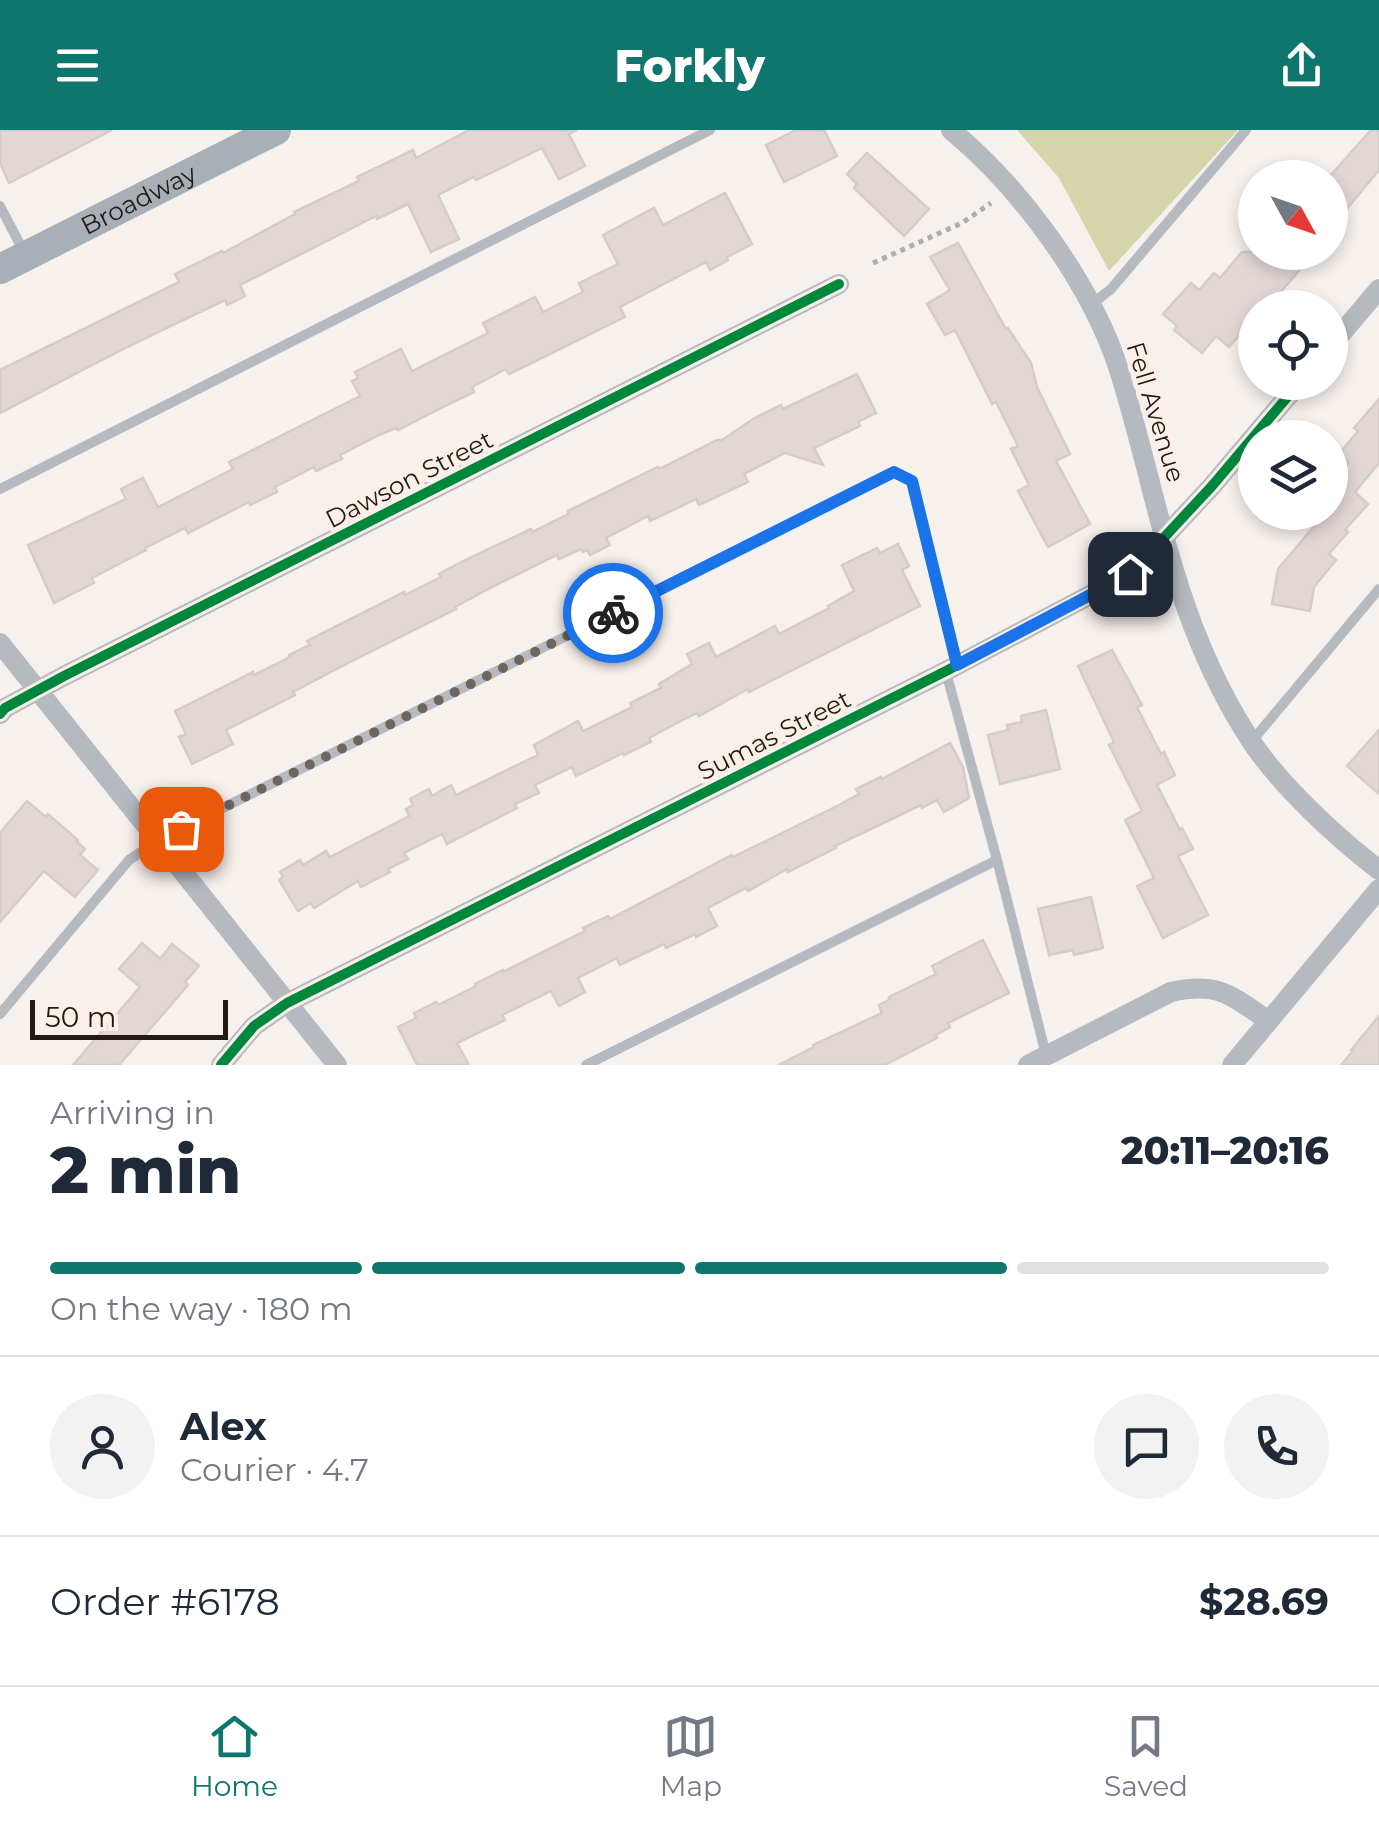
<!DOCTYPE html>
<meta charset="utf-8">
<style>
:root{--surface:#fff;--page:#f2f2f3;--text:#1f2937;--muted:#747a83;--line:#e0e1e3;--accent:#0f766e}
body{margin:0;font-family:Montserrat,sans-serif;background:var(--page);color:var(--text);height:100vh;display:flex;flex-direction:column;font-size:38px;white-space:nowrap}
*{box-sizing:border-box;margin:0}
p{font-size:32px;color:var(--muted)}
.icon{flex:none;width:55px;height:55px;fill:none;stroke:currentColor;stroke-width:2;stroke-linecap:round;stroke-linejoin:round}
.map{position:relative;height:935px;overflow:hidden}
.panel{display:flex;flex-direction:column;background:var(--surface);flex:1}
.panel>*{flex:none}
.needle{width:65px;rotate:130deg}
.controls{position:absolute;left:1238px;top:30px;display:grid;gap:20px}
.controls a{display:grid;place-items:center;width:110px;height:110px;border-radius:50%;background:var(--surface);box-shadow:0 5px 15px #0003;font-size:50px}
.scale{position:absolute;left:30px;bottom:25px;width:198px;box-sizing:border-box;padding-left:10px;border:5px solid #231a14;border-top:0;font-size:28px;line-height:35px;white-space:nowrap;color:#231a14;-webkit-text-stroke:8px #fbf0e9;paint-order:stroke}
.pin{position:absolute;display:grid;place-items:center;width:85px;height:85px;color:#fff;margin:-42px;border-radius:20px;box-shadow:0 5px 15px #0006}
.courier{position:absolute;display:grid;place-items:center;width:100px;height:100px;margin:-50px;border:8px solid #1a73e8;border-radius:50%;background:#fff;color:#222;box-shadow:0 2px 12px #0007}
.headline em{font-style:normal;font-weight:800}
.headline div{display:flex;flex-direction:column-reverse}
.headline{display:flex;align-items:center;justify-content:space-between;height:170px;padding:0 50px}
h1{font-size:65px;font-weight:800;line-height:75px}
.bar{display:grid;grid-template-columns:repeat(4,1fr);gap:15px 10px;align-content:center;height:120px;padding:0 50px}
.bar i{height:12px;border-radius:8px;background:var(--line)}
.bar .selected{background:var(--accent)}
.bar p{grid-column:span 4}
.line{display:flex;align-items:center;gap:25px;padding:0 50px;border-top:2px solid var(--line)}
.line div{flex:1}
.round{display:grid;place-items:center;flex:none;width:105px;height:105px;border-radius:52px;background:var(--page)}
header{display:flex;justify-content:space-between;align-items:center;height:130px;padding:0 50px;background:var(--accent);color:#fff;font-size:45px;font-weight:800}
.tab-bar{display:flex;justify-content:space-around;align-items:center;height:140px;border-top:2px solid var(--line);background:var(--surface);font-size:28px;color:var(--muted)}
.tab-bar a{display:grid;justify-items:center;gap:5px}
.tab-bar .selected{color:var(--accent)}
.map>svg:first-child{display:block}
.forest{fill:#d5d5ac}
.building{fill:#e3d7d5;stroke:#d5ccca;stroke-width:2.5}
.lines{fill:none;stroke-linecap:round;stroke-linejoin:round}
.path{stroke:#acaeb1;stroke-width:5;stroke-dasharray:5 5;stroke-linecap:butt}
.lane{stroke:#b5bac1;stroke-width:10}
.street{stroke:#b5bac1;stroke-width:20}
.secondary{stroke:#a9afb7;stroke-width:30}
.cycleway-casing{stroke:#fbf0e9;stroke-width:16}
.cycleway{stroke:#00873e;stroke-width:10}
.done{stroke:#6d6560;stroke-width:10;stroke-dasharray:0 18}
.route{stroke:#1a73e8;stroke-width:12}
.labels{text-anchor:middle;stroke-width:10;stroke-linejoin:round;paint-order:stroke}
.street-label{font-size:25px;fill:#231a14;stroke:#fbf0e9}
</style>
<header><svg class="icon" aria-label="menu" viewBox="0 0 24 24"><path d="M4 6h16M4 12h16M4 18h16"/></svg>Forkly<svg class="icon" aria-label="share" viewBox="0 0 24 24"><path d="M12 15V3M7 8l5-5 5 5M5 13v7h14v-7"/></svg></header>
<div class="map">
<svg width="1379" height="935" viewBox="0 0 1379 935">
<rect width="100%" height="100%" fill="#f7f1ed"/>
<polygon class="forest" points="1017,0 1238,0 1109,141 1059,48"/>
<g class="building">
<polygon points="0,0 112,0 9,53 0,33"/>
<polygon points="469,0 577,0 569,4 585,36 559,49 542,18 476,50 474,47 438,65 459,109 431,122 408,74 377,89 376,86 240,155 245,166 227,175 225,170 127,217 0,283 0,240 179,152 175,144 222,121 223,123 295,84 294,82 359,51 357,47 413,20 416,28"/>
<polygon points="796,0 824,0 837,26 784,52 766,15"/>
<polygon points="1371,0 1379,0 1379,40 1330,99 1330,46"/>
<polygon points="867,23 929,79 904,106 854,58 857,54 847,44"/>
<polygon points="725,63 752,114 727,127 728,130 710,140 706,132 620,177 625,187 509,244 506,239 472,257 474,262 447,275 398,300 396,298 379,305 340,325 342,329 316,341 314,337 275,357 277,362 250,375 249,372 188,403 185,398 145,418 146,420 92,448 94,453 54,473 28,415 126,369 121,359 143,348 158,377 233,339 229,332 360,266 352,251 358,248 355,242 401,219 412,241 488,203 483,193 535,167 543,182 583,162 579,153 618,134 603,105 654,78 663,95"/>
<polygon points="958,113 1006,199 1008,198 1031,233 1037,257 1070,324 1056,331 1090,394 1048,417 1018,361 1029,355 1011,319 1018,316 996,272 992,274 955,200 945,205 927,174 950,160 930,127"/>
<polygon points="1242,122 1315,122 1267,178 1255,178 1255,208 1245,199 1229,217 1216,206 1202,223 1174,200 1177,196 1163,184 1191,153 1199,160 1214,143 1220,148"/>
<polygon points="857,244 876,283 858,292 860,296 814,318 823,335 785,323 744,344 748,352 699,375 696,369 650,391 648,386 606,408 610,415 590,425 587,420 583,422 581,419 559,429 557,425 494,456 455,477 456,479 352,531 293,562 295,565 226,600 233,614 192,634 179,607 186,604 175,581 253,542 254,545 290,527 289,525 310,515 307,511 404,462 405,465 441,447 439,444 463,431 531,399 532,402 568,384 568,381 658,337 659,339 717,310 722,310 753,289 781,275 783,279"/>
<polygon points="1379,269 1379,333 1355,362 1368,374 1345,400 1348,402 1329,424 1336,430 1314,457 1310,481 1272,474 1278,439 1326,382 1330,382 1330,354 1349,333 1339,324 1358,301 1354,298"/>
<polygon points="898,414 909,436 902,440 920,476 749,562 748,559 699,586 697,583 677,593 649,608 651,612 624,625 623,623 576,646 572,637 535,655 539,663 515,674 517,678 447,714 442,704 404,723 408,729 388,739 390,742 361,757 358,751 314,778 311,773 298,781 279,750 283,747 280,742 300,730 303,735 326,721 330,727 409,686 406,679 413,675 410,669 429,659 432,666 451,655 456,665 538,625 534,615 578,591 583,601 632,577 630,573 661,558 659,554 692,534 687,524 709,513 716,527 775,496 779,504 829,478 828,476 854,461 842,435 877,418 880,423"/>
<polygon points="1112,520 1142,575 1137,577 1161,624 1164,622 1175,645 1157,655 1180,700 1182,698 1193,719 1178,726 1208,785 1163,808 1137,756 1154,748 1125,690 1142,681 1109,615 1114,612 1078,536"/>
<polygon points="1046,580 1060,639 1000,654 988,605 1008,600 1007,595 1022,592 1021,586"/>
<polygon points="1379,600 1379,664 1347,636"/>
<polygon points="950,613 963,637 969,668 944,682 937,670 922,678 921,675 835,716 836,718 788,742 787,739 748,761 746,758 708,778 717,796 696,807 695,804 666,818 664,814 620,835 617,828 578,848 585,862 559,876 551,861 502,885 505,890 457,913 469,935 417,935 398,897 416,888 414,883 436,872 438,875 476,856 475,854 503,840 503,842 585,801 583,798 608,786 610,789 732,725 733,727 839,675 859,664 856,659 881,647 882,649"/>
<polygon points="27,671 46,687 48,684 78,710 77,712 85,719 80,725 98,740 75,767 44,741 0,792 0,703"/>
<polygon points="1091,767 1103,818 1074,825 1073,820 1049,825 1038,779"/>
<polygon points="983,810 1009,863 948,893 950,897 936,905 937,908 885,935 778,935 814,917 813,915 882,883 879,875 890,869 889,867 936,844 932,836"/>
<polygon points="142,813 160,829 172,814 199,836 185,852 188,855 119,935 73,935 140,857 119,839"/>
<polygon points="1379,886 1379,935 1341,935 1353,921 1351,920"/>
</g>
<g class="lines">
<polyline class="path" points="873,133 962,93 991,73"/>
<g class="lane">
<polyline points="0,76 25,124"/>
<polyline points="1092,174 1111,159 1246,0"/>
<polyline points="0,359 710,0"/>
<polyline points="946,542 997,730 1046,925"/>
<polyline points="1252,611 1379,459"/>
<polyline points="0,884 129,730 157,711 894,342 912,351 957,534"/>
<polyline points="586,935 997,730"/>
</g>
<g class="street">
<path d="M951,0C1021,58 1091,153 1119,240C1146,325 1161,413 1193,496C1208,535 1228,576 1251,611C1281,656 1336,707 1379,740"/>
<polyline points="1330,217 1379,159"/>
<polyline points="0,513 337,935"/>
<polyline points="0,584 5,578 64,546 839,154"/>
<polyline points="221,935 254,896 287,873 946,541 1130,444 1212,356 1300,252"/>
<path d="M1028,935L1171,862C1219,851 1231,866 1269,891"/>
<polyline points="1232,935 1379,759"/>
</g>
<path class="secondary" id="s1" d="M0,139L276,0"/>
<defs>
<g id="cycleway">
<polyline points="0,584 5,578 64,546 839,154"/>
<polyline points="221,935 254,896 287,873 946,541 1130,444 1212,356 1300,252"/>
</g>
</defs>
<use href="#cycleway" class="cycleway-casing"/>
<use href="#cycleway" class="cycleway"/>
</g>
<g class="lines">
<polyline class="done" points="181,699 613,483"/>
<polyline class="route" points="613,483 894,342 912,351 957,535 1130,444"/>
</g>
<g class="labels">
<g class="street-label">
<text dy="9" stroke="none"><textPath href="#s1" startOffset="155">Broadway</textPath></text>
<text transform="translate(1156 282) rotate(73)" y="9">Fell Avenue</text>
<text transform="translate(409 349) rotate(-27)" y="9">Dawson Street</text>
<text transform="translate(774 605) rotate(-27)" y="9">Sumas Street</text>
</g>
</g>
</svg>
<div class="controls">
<a><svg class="needle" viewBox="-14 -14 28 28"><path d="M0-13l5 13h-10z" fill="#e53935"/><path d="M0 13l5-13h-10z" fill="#747a83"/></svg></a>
<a><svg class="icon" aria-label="locate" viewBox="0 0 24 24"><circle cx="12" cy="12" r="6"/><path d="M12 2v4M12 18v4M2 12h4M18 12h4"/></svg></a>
<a><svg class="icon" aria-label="layers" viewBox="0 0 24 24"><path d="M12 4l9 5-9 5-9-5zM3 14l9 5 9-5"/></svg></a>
</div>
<div class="scale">50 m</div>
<div class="pin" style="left:181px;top:699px;background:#ea580c"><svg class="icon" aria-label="bag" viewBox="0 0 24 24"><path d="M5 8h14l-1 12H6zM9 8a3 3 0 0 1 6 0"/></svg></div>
<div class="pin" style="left:1130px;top:444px;background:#1f2937"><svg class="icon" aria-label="home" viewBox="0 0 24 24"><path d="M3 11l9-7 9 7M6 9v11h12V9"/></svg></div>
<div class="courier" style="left:613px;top:483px"><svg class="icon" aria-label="bike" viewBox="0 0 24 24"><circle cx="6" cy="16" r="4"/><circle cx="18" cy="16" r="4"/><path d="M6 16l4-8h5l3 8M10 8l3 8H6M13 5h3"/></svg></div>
</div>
<section class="panel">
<div class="headline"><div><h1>2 min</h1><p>Arriving in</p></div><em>20:11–20:16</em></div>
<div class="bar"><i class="selected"></i><i class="selected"></i><i class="selected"></i><i></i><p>On the way · 180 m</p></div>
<div class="line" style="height:180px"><a class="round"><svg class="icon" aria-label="person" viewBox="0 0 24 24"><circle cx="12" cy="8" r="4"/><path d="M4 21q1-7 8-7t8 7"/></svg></a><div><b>Alex</b><p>Courier · 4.7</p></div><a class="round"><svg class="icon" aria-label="chat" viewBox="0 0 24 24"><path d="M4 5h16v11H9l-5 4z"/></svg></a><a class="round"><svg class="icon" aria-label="phone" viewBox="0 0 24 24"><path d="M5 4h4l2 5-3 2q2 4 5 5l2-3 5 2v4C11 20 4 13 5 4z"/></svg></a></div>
<div class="line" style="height:130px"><div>Order #6178</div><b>$28.69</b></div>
</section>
<nav class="tab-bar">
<a class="selected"><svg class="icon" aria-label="home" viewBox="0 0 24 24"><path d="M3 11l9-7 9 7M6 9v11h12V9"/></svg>Home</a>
<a><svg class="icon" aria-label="map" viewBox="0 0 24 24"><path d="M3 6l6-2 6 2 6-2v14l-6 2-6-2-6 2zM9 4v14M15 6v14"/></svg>Map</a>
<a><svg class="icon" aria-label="saved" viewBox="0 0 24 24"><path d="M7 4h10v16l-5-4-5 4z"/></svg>Saved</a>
</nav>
